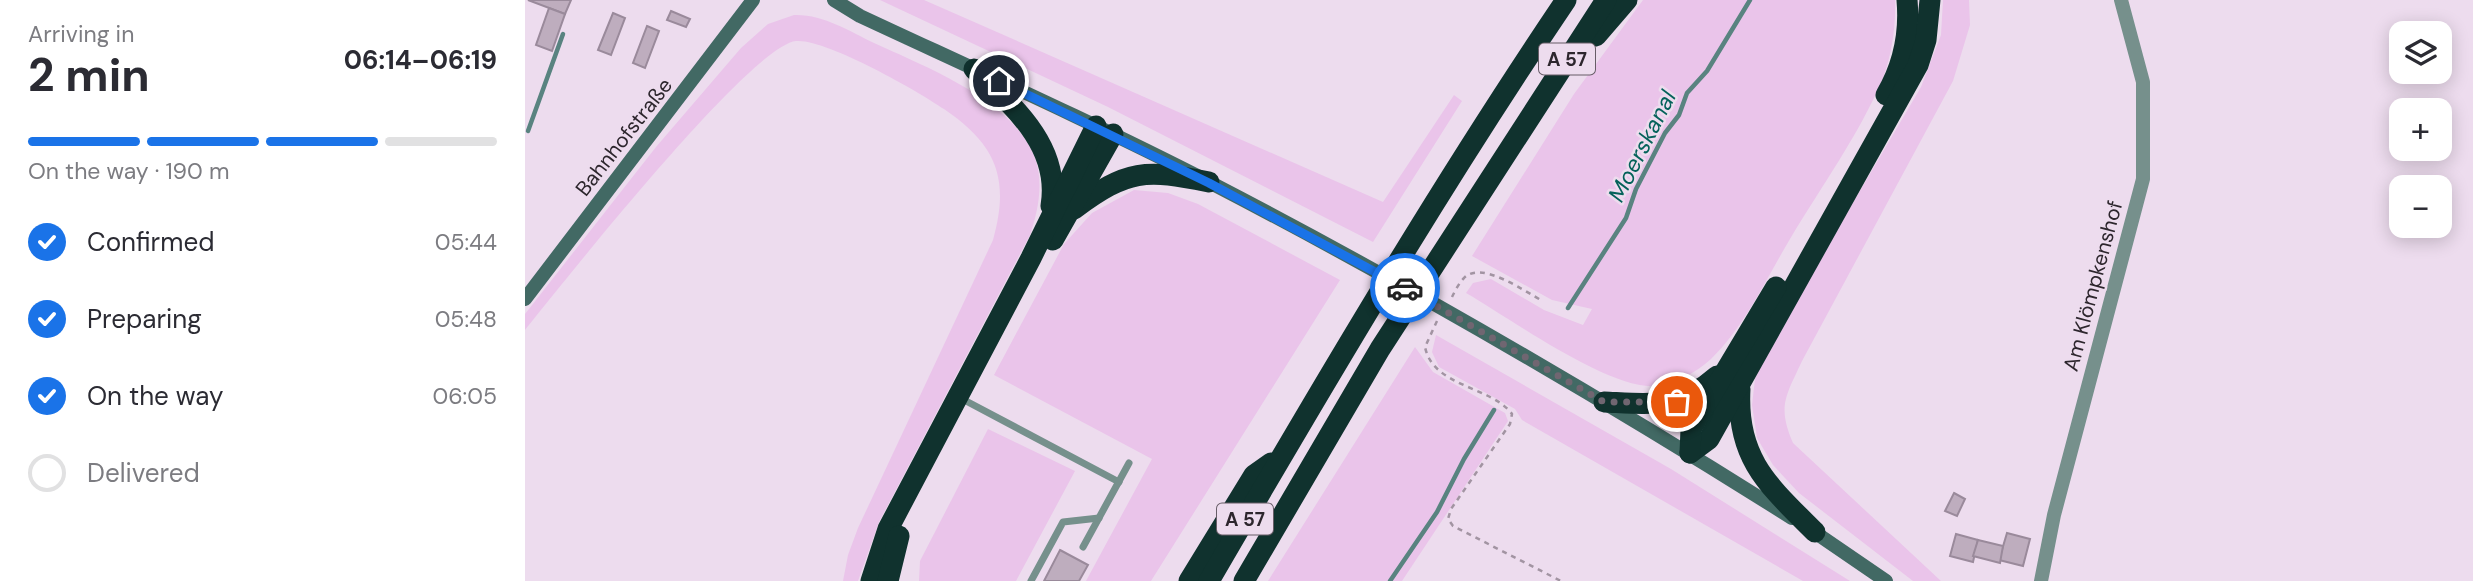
<!DOCTYPE html>
<meta charset="utf-8">
<style>
:root{--surface:#fff;--page:#f7f7f7;--text:#2b2b33;--muted:#7c7c81;--line:#e1e1e2;--accent:#1a73e8}
body{margin:0;font-family:"DM Sans",sans-serif;background:var(--page);color:var(--text);height:100vh;display:flex;flex-direction:column;font-size:26px;white-space:nowrap}
*{box-sizing:border-box;margin:0}
p{font-size:23px;color:var(--muted)}
.icon{flex:none;width:38px;height:38px;fill:none;stroke:currentColor;stroke-width:2;stroke-linecap:round;stroke-linejoin:round}
.map{position:relative;flex:1;overflow:hidden}
.details{display:flex;flex-direction:column;background:var(--surface);width:525px}
.details>*{flex:none}
.buttons{position:absolute;left:1864px;top:21px;display:grid;gap:14px}
.buttons a{display:grid;place-items:center;width:63px;height:63px;border-radius:14px;background:var(--surface);box-shadow:0 4px 18px #0003;font-size:35px}
.pin{position:absolute;display:grid;place-items:center;width:60px;height:60px;color:#fff;margin:-30px;border:4px solid #fff;border-radius:50%;box-shadow:0 2px 7px #0007}
.courier{position:absolute;display:grid;place-items:center;width:70px;height:70px;margin:-35px;border:5px solid #1a73e8;border-radius:50%;background:#fff;color:#222;box-shadow:0 2px 9px #0007}
.summary em{font-style:normal;font-weight:700}
.summary div{display:flex;flex-direction:column-reverse}
.summary{display:flex;align-items:center;justify-content:space-between;height:119px;padding:0 28px}
h1{font-size:46px;font-weight:700;line-height:52px}
.bar{display:grid;grid-template-columns:repeat(4,1fr);gap:10px 7px;align-content:center;height:84px;padding:0 28px}
.bar i{height:9px;border-radius:5px;background:var(--line)}
.bar .active{background:var(--accent)}
.bar p{grid-column:span 4}
ol{padding:0 28px;list-style:none}
li{display:flex;align-items:center;gap:21px;height:77px}
li p{margin-inline-start:auto}
li .icon{padding:7px;border-radius:50%;background:var(--accent);color:#fff;stroke-width:4}
li:last-child{color:var(--muted)}
li i{width:38px;height:38px;border:4px solid var(--line);border-radius:50%}
main{display:flex;flex:1;min-height:0}
.map>svg:first-child{display:block}
.green{fill:#eac4ea}
.lines{fill:none;stroke-linecap:round;stroke-linejoin:round}
.stream{stroke:#598380;stroke-width:4.5}
.building{fill:#beadbe;stroke:#9a8a9b;stroke-width:2}
.path{stroke:#a294a2;stroke-width:2.5;stroke-dasharray:5 5;stroke-linecap:butt}
.lane{stroke:#76908c;stroke-width:7}
.street{stroke:#76908c;stroke-width:14}
.secondary{stroke:#426964;stroke-width:14}
.highway{stroke:#10322e;stroke-width:21}
.done{stroke:#706671;stroke-width:7;stroke-dasharray:0 12.6}
.route{stroke:#1a73e8;stroke-width:9}
.labels{text-anchor:middle;stroke-width:5;stroke-linejoin:round;paint-order:stroke}
.shield{fill:#eddcee;stroke:#675d67;stroke-width:2}
.shield-label{font-size:19px;font-weight:bold;fill:#2d262d}
.street-label{font-size:21px;fill:#2d262d;stroke:#eddcee}
.water-label{font-size:23px;font-style:italic;fill:#04625a;stroke:#eddcee}
</style>
<main>
<section class="details">
<div class="summary"><div><h1>2 min</h1><p>Arriving in</p></div><em>06:14–06:19</em></div>
<div class="bar"><i class="active"></i><i class="active"></i><i class="active"></i><i></i><p>On the way · 190 m</p></div>
<ol>
<li><svg class="icon" aria-label="check" viewBox="0 0 24 24"><path d="M5 12l5 5 9-10"/></svg>Confirmed<p>05:44</p></li>
<li><svg class="icon" aria-label="check" viewBox="0 0 24 24"><path d="M5 12l5 5 9-10"/></svg>Preparing<p>05:48</p></li>
<li><svg class="icon" aria-label="check" viewBox="0 0 24 24"><path d="M5 12l5 5 9-10"/></svg>On the way<p>06:05</p></li>
<li><i></i>Delivered</li>
</ol>
</section>
<div class="map">
<svg width="1948" height="581" viewBox="0 0 1948 581">
<rect width="100%" height="100%" fill="#eddcee"/>
<g class="green">
<polygon points="355,0 399,0 858,202 929,95 937,101 848,242 583,107"/>
<path d="M1118,0H1370C1371,26 1367,54 1358,78C1334,135 1296,187 1265,239C1241,279 1220,326 1186,359C1171,373 1150,383 1130,386C1084,390 983,317 941,293L948,283L966,279L1019,310L1058,325L1067,309L1027,300L947,256L1049,94Z"/>
<path d="M1418,0H1444L1445,25L1428,81L1277,361C1261,396 1252,406 1268,443L1416,581H1388L1274,493L1248,465L1232,438L1227,405L1230,379L1245,344L1396,87L1416,35Z"/>
<path d="M269,15C298,14 324,31 349,43C399,66 482,98 507,151C520,178 514,208 505,235L354,522L333,581H318L323,555L333,528L468,240C485,179 472,145 419,109C393,91 300,38 271,41C225,46 38,283 0,330V314L131,147L216,48L243,24Z"/>
<polygon points="609,190 643,193 673,204 815,280 626,581 561,581 627,459 469,375 539,244 567,213"/>
<polygon points="911,335 1146,469 1325,581 1278,581 997,420 990,409 914,367 907,352"/>
<polygon points="890,347 908,372 980,413 983,421 877,581 743,581"/>
<polygon points="463,429 550,471 491,581 394,581 395,561"/>
</g>
<g class="lines">
<g class="stream">
<polyline points="3,131 38,34"/>
<polyline points="1043,308 1101,218 1111,189 1140,133 1154,115 1162,93 1182,71 1225,0"/>
<polyline points="865,581 912,512 939,459 969,410"/>
</g>
</g>
<g class="building">
<polygon points="3,0 46,0 40,14"/>
<polygon points="24,8 40,14 27,51 11,45"/>
<polygon points="146,11 165,19 161,27 142,20"/>
<polygon points="88,13 100,18 86,55 73,50"/>
<polygon points="122,26 134,31 120,68 108,63"/>
<polygon points="1429,493 1440,499 1432,516 1420,511"/>
<polygon points="1482,533 1505,539 1498,566 1474,560"/>
<polygon points="1431,534 1453,540 1448,562 1425,556"/>
<polygon points="1453,540 1478,546 1475,563 1448,556"/>
<polygon points="535,550 563,565 554,581 519,581"/>
</g>
<g class="lines">
<g class="path">
<path d="M927,297C930,291 934,283 939,278C956,260 999,291 1016,300"/>
<path d="M912,321L900,347C908,387 966,386 987,414L985,424L926,509L923,519L928,526L1036,581"/>
</g>
<g class="lane">
<polyline points="441,401 594,482"/>
<polyline points="558,547 604,463"/>
<polyline points="506,581 538,522 574,518"/>
</g>
<polyline class="street" points="1516,581 1529,515 1618,179 1618,82 1596,0"/>
<g class="secondary">
<path d="M309,0L335,16C453,71 571,124 686,183C885,286 1078,399 1267,518"/>
<polyline points="0,299 228,0"/>
<polyline points="1285,529 1361,581"/>
</g>
<g class="highway">
<polyline points="1071,36 1102,0"/>
<path d="M449,69C488,106 536,146 526,206"/>
<path d="M1361,95C1378,66 1385,34 1382,0"/>
<path d="M549,209C603,169 620,169 684,182"/>
<polyline points="528,240 588,134"/>
<path d="M1215,389C1211,459 1244,486 1290,532"/>
<path d="M1079,402C1125,404 1155,409 1192,376"/>
<polyline points="1165,453 1184,439 1393,65 1401,40 1405,0"/>
<polyline points="1165,453 1166,429 1251,287"/>
<polyline points="346,581 363,529 506,258 571,126"/>
<polyline points="363,581 374,536"/>
<polyline points="664,581 729,475 746,463"/>
<path d="M684,581C798,385 914,188 1041,0"/>
<polyline points="719,581 855,349 1081,0"/>
</g>
</g>
<g class="lines">
<polyline class="done" points="880,288 1079,402 1152,402"/>
<polyline class="route" points="474,81 684,183 880,288"/>
</g>
<g class="labels">
<g class="shield">
<rect x="1014" y="43.5" width="56" height="31" rx="5"/>
<rect x="692" y="503.5" width="56" height="31" rx="5"/>
</g>
<g class="shield-label">
<text x="1042" y="66">A 57</text>
<text x="720" y="526">A 57</text>
</g>
<g class="street-label">
<text transform="translate(99 137) rotate(-52)" y="7">Bahnhofstraße</text>
<text transform="translate(1568 286) rotate(-75)" y="7">Am Klömpkenshof</text>
</g>
<g class="water-label">
<text transform="translate(1117 146) rotate(-63)" y="8">Moerskanal</text>
</g>
</g>
</svg>
<div class="buttons">
<a><svg class="icon" aria-label="layers" viewBox="0 0 24 24"><path d="M12 4l9 5-9 5-9-5zM3 14l9 5 9-5"/></svg></a>
<a>+</a>
<a>−</a>
</div>
<div class="pin" style="left:1152px;top:402px;background:#ea580c"><svg class="icon" aria-label="bag" viewBox="0 0 24 24"><path d="M5 8h14l-1 12H6zM9 8a3 3 0 0 1 6 0"/></svg></div>
<div class="pin" style="left:474px;top:81px;background:#1f2937"><svg class="icon" aria-label="home" viewBox="0 0 24 24"><path d="M3 11l9-7 9 7M6 9v11h12V9"/></svg></div>
<div class="courier" style="left:880px;top:288px"><svg class="icon" aria-label="car" viewBox="0 0 24 24"><path d="M5 17H2v-5l4-1 3-4h7l3 4 3 1v5h-3M9 17h6M6 11h13"/><circle cx="7" cy="17" r="2"/><circle cx="17" cy="17" r="2"/></svg></div>
</div>
</main>
